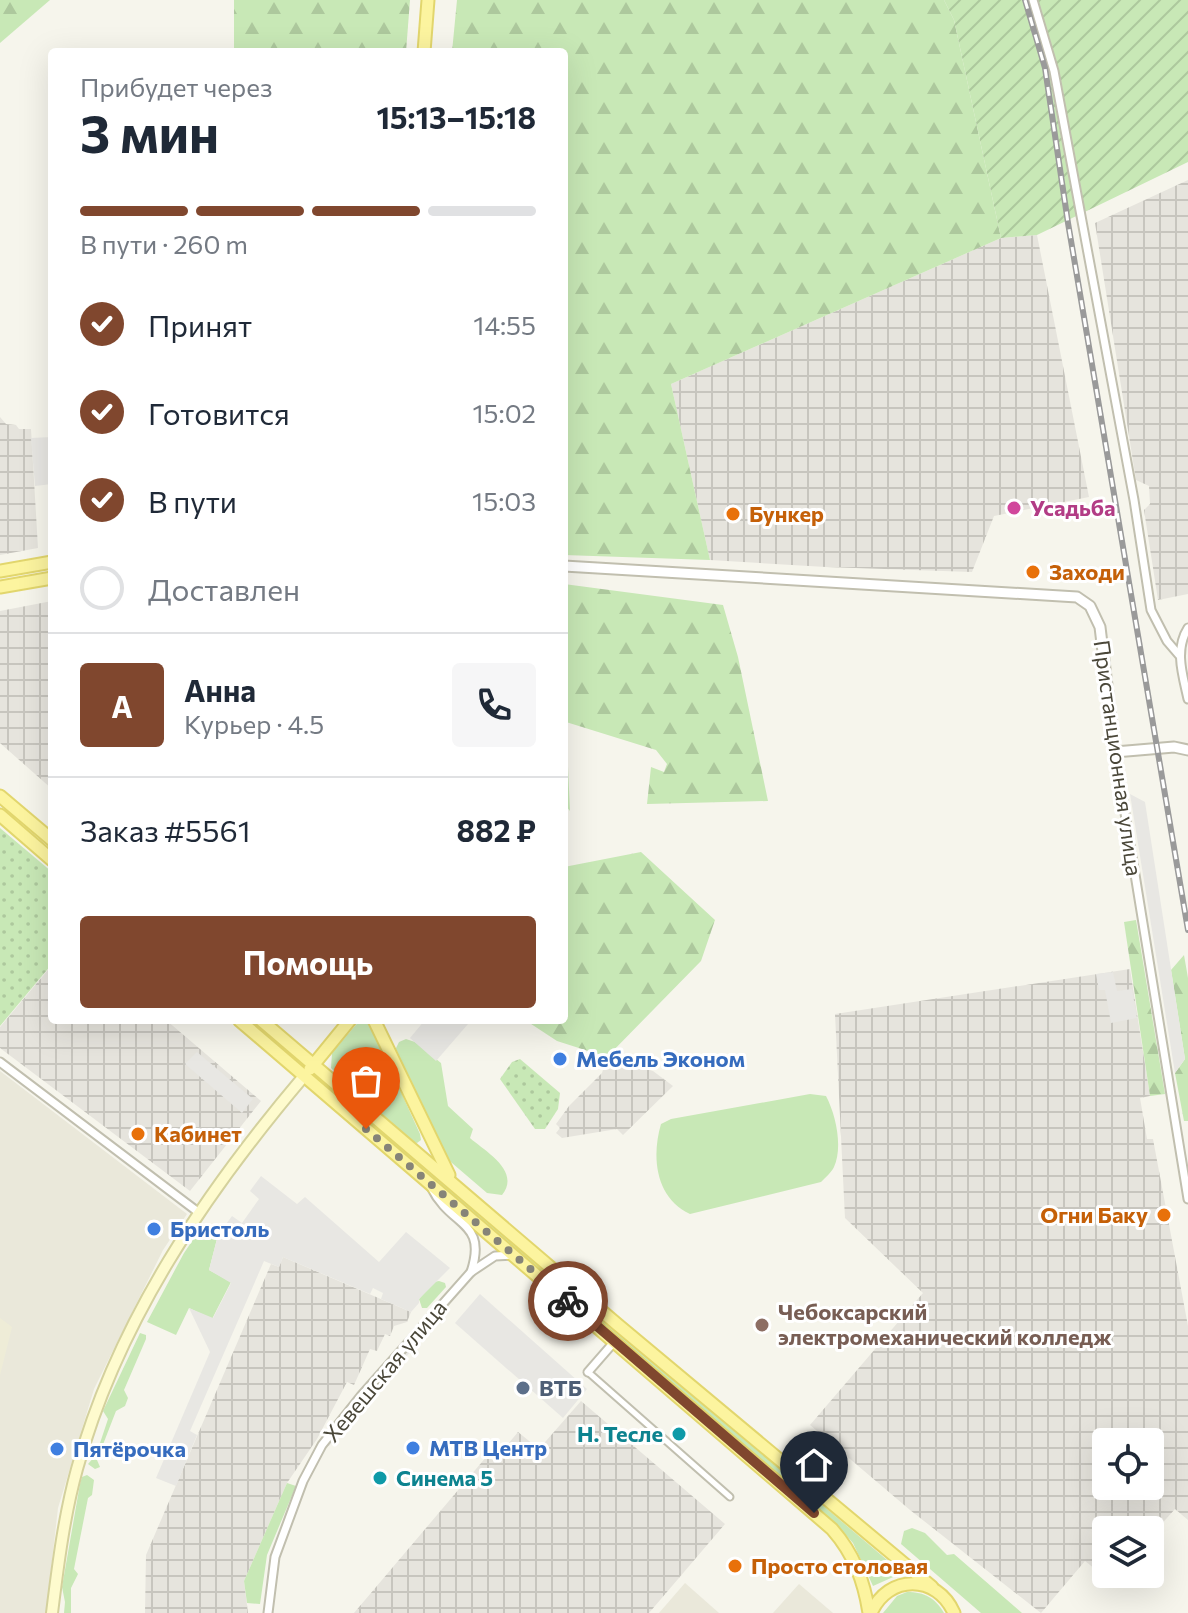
<!DOCTYPE html>
<html lang="ru">
<meta charset="utf-8">
<style>
:root{--surface:#fff;--page:#f6f6f7;--text:#1f2937;--muted:#747a83;--line:#e0e1e3;--accent:#80472e}
body{margin:0;font-family:Commissioner,sans-serif;background:var(--page);color:var(--text);height:100vh;display:flex;flex-direction:column;font-size:30px;white-space:nowrap}
*{box-sizing:border-box;margin:0}
p{font-size:26px;color:var(--muted)}
.icon{flex:none;width:44px;height:44px;fill:none;stroke:currentColor;stroke-width:2;stroke-linecap:round;stroke-linejoin:round}
.map{position:relative;flex:1;overflow:hidden}
.details{position:absolute;left:48px;top:48px;width:520px;height:976px;display:flex;flex-direction:column;background:var(--surface);border-radius:8px;box-shadow:0 8px 32px #0002}
.details>*{flex:none}
.fabs{position:absolute;left:1092px;top:1428px;display:grid;gap:16px}
.fabs a{display:grid;place-items:center;width:72px;height:72px;border-radius:8px;background:var(--surface);box-shadow:0 8px 32px #0002;font-size:40px}
.pin{position:absolute;display:grid;place-items:center;width:68px;height:68px;color:#fff;margin:-82px -34px;border-radius:50% 50% 50% 0;rotate:-45deg;box-shadow:0 0 8px #0007}
.pin .icon{rotate:45deg}
.courier{position:absolute;display:grid;place-items:center;width:80px;height:80px;margin:-40px;border:6px solid #80472e;border-radius:50%;background:#fff;color:#222;box-shadow:0 2px 10px #0007}
.headline em{font-style:normal;font-weight:700}
.headline div{display:flex;flex-direction:column-reverse}
.headline{display:flex;align-items:center;justify-content:space-between;height:136px;padding:0 32px}
h1{font-size:52px;font-weight:700;line-height:60px}
.bar{display:grid;grid-template-columns:repeat(4,1fr);gap:12px 8px;align-content:center;height:96px;padding:0 32px}
.bar i{height:10px;border-radius:6px;background:var(--line)}
.bar .selected{background:var(--accent)}
.bar p{grid-column:span 4}
.line{display:flex;align-items:center;gap:20px;padding:0 32px;border-top:2px solid var(--line)}
.line div{flex:1}
.round{display:grid;place-items:center;flex:none;width:84px;height:84px;border-radius:8px;background:var(--page)}
ol{padding:0 32px;list-style:none}
li{display:flex;align-items:center;gap:24px;height:88px}
li p{margin-inline-start:auto}
li .icon{padding:8px;border-radius:50%;background:var(--accent);color:#fff;stroke-width:4}
li:last-child{color:var(--muted)}
li i{width:44px;height:44px;border:4px solid var(--line);border-radius:50%}
.action{display:flex;gap:16px;margin-top:auto;padding:16px 32px}
.action a{flex:1;height:92px;border-radius:8px;background:var(--accent);color:#fff;font-size:32px;font-weight:700;line-height:92px;text-align:center}
.map>svg:first-child{display:block}
.residential{fill:#eae8da}
.industrial{fill:url(#industrial-grid);fill-rule:evenodd}
.education{fill:#eeecd7}
.grass{fill:#c8e8b6}
.forest{fill:url(#forest-firs)}
.park{fill:url(#park-dots)}
.garden{fill:url(#garden-furrows)}
.parking{fill:#e8e7e3}
.lines{fill:none;stroke-linecap:round;stroke-linejoin:round}
.pedestrian-casing{stroke:#c1bfaf;stroke-width:9}
.minor-casing{stroke:#c1bfaf;stroke-width:11}
.tertiary-casing{stroke:#c1bfaf;stroke-width:13}
.secondary-casing{stroke:#d4d19d;stroke-width:14}
.primary-casing{stroke:#e2d66d;stroke-width:15}
.pedestrian{stroke:#fff;stroke-width:5}
.minor{stroke:#fff;stroke-width:7}
.tertiary{stroke:#fff;stroke-width:9}
.secondary{stroke:#fefbce;stroke-width:10}
.primary{stroke:#fcf49f;stroke-width:11}
.rail-casing{stroke:#9a9a9a;stroke-width:6}
.rail{stroke:#fff;stroke-width:3;stroke-dasharray:9;stroke-linecap:butt}
.done{stroke:#868478;stroke-width:8;stroke-dasharray:0 14.4}
.route{stroke:#80472e;stroke-width:10}
.hotel-dot{fill:#d1479c;stroke:#fff;stroke-width:3}
.food-dot{fill:#e8710a;stroke:#fff;stroke-width:3}
.shop-dot{fill:#3f7fe0;stroke:#fff;stroke-width:3}
.education-dot{fill:#8d6e63;stroke:#fff;stroke-width:3}
.service-dot{fill:#5c6f8a;stroke:#fff;stroke-width:3}
.culture-dot{fill:#0f9aa8;stroke:#fff;stroke-width:3}
.labels{text-anchor:middle;stroke-width:6;stroke-linejoin:round;paint-order:stroke}
.hotel-label{font-size:22px;font-weight:bold;fill:#b23c85;stroke:#fff;text-anchor:start}
.food-label{font-size:22px;font-weight:bold;fill:#c56008;stroke:#fff;text-anchor:start}
.street-label{font-size:22px;fill:#4a4739;stroke:#fff}
.shop-label{font-size:22px;font-weight:bold;fill:#366cbe;stroke:#fff;text-anchor:start}
.education-label{font-size:22px;font-weight:bold;fill:#785e54;stroke:#fff;text-anchor:start}
.service-label{font-size:22px;font-weight:bold;fill:#4e5e75;stroke:#fff;text-anchor:start}
.culture-label{font-size:22px;font-weight:bold;fill:#0d838f;stroke:#fff;text-anchor:end}
</style>
<div class="map">
<svg width="1188" height="1613" viewBox="0 0 1188 1613">
<defs>
<pattern id="industrial-grid" width="8" height="8" patternUnits="userSpaceOnUse" patternTransform="scale(2)"><rect width="8" height="8" fill="#e6e4dd"/><path d="M0 4h8M4 0v8" fill="none" stroke="#c7c5be"/></pattern>
<pattern id="forest-firs" width="22" height="20" patternUnits="userSpaceOnUse" patternTransform="scale(2)"><rect width="22" height="20" fill="#c8e8b6"/><path d="M5 1l3.5 6h-7zM16 11l3.5 6h-7z" fill="#adc89d"/></pattern>
<pattern id="park-dots" width="8" height="8" patternUnits="userSpaceOnUse" patternTransform="scale(2)"><rect width="8" height="8" fill="#c8e8b6"/><path d="M2 2h.1M6 6h.1" fill="none" stroke="#adc89d" stroke-width="1.8" stroke-linecap="round"/></pattern>
<pattern id="garden-furrows" width="10" height="10" patternUnits="userSpaceOnUse" patternTransform="scale(2)"><rect width="10" height="10" fill="#c8e8b6"/><path d="M-1 1l2-2M0 10L10 0M9 11l2-2" fill="none" stroke="#adc89d"/></pattern>
</defs>
<rect width="100%" height="100%" fill="#f6f5ec"/>
<g class="residential">
<polygon points="0,1071 187,1214 163,1250 94,1389 58,1508 46,1613 0,1613"/>
<polygon points="685,1583 719,1613 659,1613"/>
<polygon points="799,1584 833,1613 773,1613"/>
</g>
<g class="industrial">
<polygon points="1188,180 1188,594 1158,600 1144,510 1150,504 1149,486 1136,480 1095,223"/>
<polygon points="1037,235 1089,497 994,516 972,572 826,567 710,560 671,384 1001,238"/>
<polygon points="0,417 6,424 16,425 19,429 31,429 38,548 0,555"/>
<polygon points="52,601 52,789 0,743 0,611"/>
<polygon points="52,965 52,1020 166,1020 261,1101 190,1191 0,1048 0,1027"/>
<path d="M1130,969L1150,1096L1140,1098L1147,1139H1153L1188,1326V1520L1175,1509L1150,1537V1530H1106V1574H1117L1110,1581L1085,1561L1041,1613L910,1510L810,1425L923,1293L845,1218L835,1014ZM1106,1442H1150V1486H1106Z"/>
<polygon points="607,1057 653,1071 673,1086 623,1135 617,1129 562,1138 556,1133 560,1128 556,1124 569,1106 602,1073"/>
<polygon points="283,1257 411,1312 407,1322 394,1326 390,1336 385,1334 377,1351 370,1349 354,1385 347,1382 317,1439 287,1483 244,1581 248,1613 145,1613 146,1555 271,1264 279,1267"/>
<polygon points="581,1401 725,1524 649,1613 354,1613 487,1456 494,1461 518,1432 539,1449"/>
</g>
<polygon class="education" points="0,1318 12,1327 0,1375"/>
<g class="grass">
<polygon points="360,1020 365,1020 370,1024 420,1134 421,1140 417,1143 410,1141 331,1068 332,1053"/>
<path d="M406,1039L415,1042L441,1063L448,1106L473,1129L470,1138C486,1152 521,1171 502,1195L487,1193L445,1157L394,1052L399,1042Z"/>
<polygon points="318,1077 900,1571 900,1574 873,1586 853,1543 834,1522 316,1079"/>
<path d="M810,1094L826,1096C836,1115 843,1147 834,1167C831,1173 825,1178 821,1182L690,1214C656,1198 651,1158 661,1124L671,1119Z"/>
<polygon points="209,1227 218,1235 209,1270 231,1282 212,1319 189,1308 176,1335 147,1322 184,1253 201,1228"/>
<polygon points="439,1281 445,1283 446,1287 427,1308 422,1308 419,1299 434,1282"/>
<polygon points="140,1333 146,1335 146,1339 124,1390 128,1398 125,1406 116,1411 97,1460 100,1467 95,1469 88,1464 96,1455 108,1419 103,1411"/>
<polygon points="87,1475 94,1480 92,1495 88,1498 74,1569 78,1574 71,1588 71,1613 64,1613 65,1602 62,1587 80,1484 82,1477"/>
<polygon points="287,1483 296,1486 267,1555 260,1604 247,1603 244,1581"/>
<polygon points="912,1528 925,1533 947,1555 954,1554 1022,1613 981,1613 901,1544 904,1531"/>
<path d="M907,1592C925,1592 935,1598 944,1613H883L897,1596Z"/>
</g>
<g class="forest">
<polygon points="0,0 50,0 0,43"/>
<polygon points="234,0 410,0 406,52 234,52"/>
<polygon points="457,0 944,0 954,20 1001,238 671,384 710,560 564,555 564,52 452,52"/>
<polygon points="564,584 723,605 738,657 768,801 647,804 651,767 664,772 667,764 656,750 566,722 570,811 564,804"/>
<polygon points="641,852 715,920 701,961 607,1057 557,1041 525,1020 564,1020 564,867"/>
<polygon points="1136,920 1165,1094 1150,1096 1124,922"/>
<polygon points="1184,955 1188,978 1188,1121 1184,1121 1175,1073 1185,1059 1171,970"/>
</g>
<g class="park">
<polygon points="0,828 52,872 52,964 0,1026"/>
<polygon points="520,1059 560,1093 558,1109 545,1129 535,1129 500,1079 512,1062"/>
</g>
<polygon class="garden" points="944,0 1188,0 1188,162 1037,235 1001,238 954,20"/>
<g class="parking">
<polygon points="52,437 52,484 35,486 31,438"/>
<polygon points="1130,794 1145,802 1185,1059 1175,1073"/>
<polygon points="1113,972 1117,991 1132,989 1137,1018 1111,1023 1105,990 1099,990 1096,974"/>
<polygon points="425,1020 463,1020 468,1024 436,1061 410,1038"/>
<polygon points="197,1052 253,1099 242,1113 185,1064"/>
<polygon points="261,1176 297,1204 305,1197 379,1262 406,1232 450,1268 419,1299 419,1303 411,1312 381,1299 383,1293 373,1288 370,1294 283,1257 279,1267 264,1261 190,1431 197,1435 176,1486 156,1478 210,1352 189,1308 213,1318 231,1283 209,1270 218,1235 232,1216 242,1223 259,1199 250,1191"/>
<polygon points="480,1294 587,1389 563,1418 455,1323"/>
<polygon points="442,1315 329,1446 322,1445 430,1317"/>
</g>
<g class="lines">
<defs>
<polyline id="pedestrian" points="588,1372 730,1497"/>
<g id="minor">
<polyline points="1033,0 1054,71 1134,500 1151,610 1167,641 1179,655"/>
<path d="M1188,628C1174,650 1183,676 1188,699"/>
<polyline points="1115,752 1188,1199"/>
<polyline points="0,1062 198,1212"/>
<path d="M431,1187C451,1228 488,1220 471,1272"/>
<polyline points="588,1372 615,1341"/>
<polyline points="268,1613 275,1557 303,1481 322,1445 361,1396 471,1272 495,1256 513,1255"/>
</g>
<polyline id="tertiary" points="564,566 1077,597 1090,606 1100,627 1115,752 1174,747 1188,750"/>
<path id="secondary" d="M52,1613C58,1565 64,1516 77,1469C118,1320 206,1192 304,1076"/>
<g id="primary">
<polyline points="424,52 428,0"/>
<polyline points="0,571 52,562"/>
<polyline points="0,587 52,578"/>
<polyline points="0,796 52,840"/>
<polyline points="0,815 52,860"/>
<path d="M239,1020L832,1529C854,1554 864,1581 869,1613"/>
<polyline points="261,1020 618,1325 932,1587"/>
<polyline points="374,1020 449,1175"/>
<polyline points="310,1069 350,1020"/>
<path d="M871,1613C888,1574 937,1574 954,1613"/>
</g>
</defs>
<use href="#pedestrian" class="pedestrian-casing"/>
<use href="#minor" class="minor-casing"/>
<use href="#tertiary" class="tertiary-casing"/>
<use href="#secondary" class="secondary-casing"/>
<use href="#primary" class="primary-casing"/>
<use href="#pedestrian" class="pedestrian"/>
<use href="#minor" class="minor"/>
<use href="#tertiary" class="tertiary"/>
<use href="#secondary" class="secondary"/>
<use href="#primary" class="primary"/>
<defs>
<polyline id="rail" points="1025,0 1045,68 1068,223 1188,930"/>
</defs>
<use href="#rail" class="rail-casing"/>
<use href="#rail" class="rail"/>
</g>
<g class="lines">
<polyline class="done" points="366,1129 568,1301"/>
<polyline class="route" points="568,1301 814,1513"/>
</g>
<circle class="hotel-dot" cx="1014" cy="508" r="8"/>
<g class="food-dot">
<circle cx="733" cy="514" r="8"/>
<circle cx="1033" cy="572" r="8"/>
<circle cx="138" cy="1134" r="8"/>
<circle cx="1164" cy="1215" r="8"/>
<circle cx="735" cy="1566" r="8"/>
</g>
<g class="shop-dot">
<circle cx="560" cy="1059" r="8"/>
<circle cx="154" cy="1229" r="8"/>
<circle cx="413" cy="1448" r="8"/>
<circle cx="57" cy="1449" r="8"/>
</g>
<circle class="education-dot" cx="762" cy="1325" r="8"/>
<circle class="service-dot" cx="523" cy="1388" r="8"/>
<g class="culture-dot">
<circle cx="679" cy="1434" r="8"/>
<circle cx="380" cy="1478" r="8"/>
</g>
<g class="labels">
<g class="hotel-label">
<text x="1030" y="516">Усадьба</text>
</g>
<g class="food-label">
<text x="749" y="522">Бункер</text>
<text x="1049" y="580">Заходи</text>
<text x="154" y="1142">Кабинет</text>
<text x="1148" y="1223" text-anchor="end">Огни Баку</text>
<text x="751" y="1574">Просто столовая</text>
</g>
<g class="street-label">
<text transform="translate(1118 758) rotate(82)" y="8">Пристанционная улица</text>
<text transform="translate(385 1371) rotate(-50)" y="8">Хевешская улица</text>
</g>
<g class="shop-label">
<text x="576" y="1067">Мебель Эконом</text>
<text x="170" y="1237">Бристоль</text>
<text x="429" y="1456">МТВ Центр</text>
<text x="73" y="1457">Пятёрочка</text>
</g>
<g class="education-label">
<text x="778" y="1320">Чебоксарский<tspan x="778" dy="25">электромеханический колледж</tspan></text>
</g>
<g class="service-label">
<text x="539" y="1396">ВТБ</text>
</g>
<g class="culture-label">
<text x="663" y="1442">Н. Тесле</text>
<text x="396" y="1486" text-anchor="start">Синема 5</text>
</g>
</g>
</svg>
<div class="fabs">
<a><svg class="icon" aria-label="locate" viewBox="0 0 24 24"><circle cx="12" cy="12" r="6"/><path d="M12 2v4M12 18v4M2 12h4M18 12h4"/></svg></a>
<a><svg class="icon" aria-label="layers" viewBox="0 0 24 24"><path d="M12 4l9 5-9 5-9-5zM3 14l9 5 9-5"/></svg></a>
</div>
<div class="pin" style="left:366px;top:1129px;background:#ea580c"><svg class="icon" aria-label="bag" viewBox="0 0 24 24"><path d="M5 8h14l-1 12H6zM9 8a3 3 0 0 1 6 0"/></svg></div>
<div class="pin" style="left:814px;top:1513px;background:#1f2937"><svg class="icon" aria-label="home" viewBox="0 0 24 24"><path d="M3 11l9-7 9 7M6 9v11h12V9"/></svg></div>
<div class="courier" style="left:568px;top:1301px"><svg class="icon" aria-label="bike" viewBox="0 0 24 24"><circle cx="6" cy="16" r="4"/><circle cx="18" cy="16" r="4"/><path d="M6 16l4-8h5l3 8M10 8l3 8H6M13 5h3"/></svg></div>
<section class="details">
<div class="headline"><div><h1>3 мин</h1><p>Прибудет через</p></div><em>15:13–15:18</em></div>
<div class="bar"><i class="selected"></i><i class="selected"></i><i class="selected"></i><i></i><p>В пути · 260 m</p></div>
<ol>
<li><svg class="icon" aria-label="check" viewBox="0 0 24 24"><path d="M5 12l5 5 9-10"/></svg>Принят<p>14:55</p></li>
<li><svg class="icon" aria-label="check" viewBox="0 0 24 24"><path d="M5 12l5 5 9-10"/></svg>Готовится<p>15:02</p></li>
<li><svg class="icon" aria-label="check" viewBox="0 0 24 24"><path d="M5 12l5 5 9-10"/></svg>В пути<p>15:03</p></li>
<li><i></i>Доставлен</li>
</ol>
<div class="line" style="height:144px"><b class="round" style="background:var(--accent);color:#fff">А</b><div><b>Анна</b><p>Курьер · 4.5</p></div><a class="round"><svg class="icon" aria-label="phone" viewBox="0 0 24 24"><path d="M5 4h4l2 5-3 2q2 4 5 5l2-3 5 2v4C11 20 4 13 5 4z"/></svg></a></div>
<div class="line" style="height:104px"><div>Заказ #5561</div><b>882 ₽</b></div>
<div class="action"><a>Помощь</a></div>
</section>
</div>
